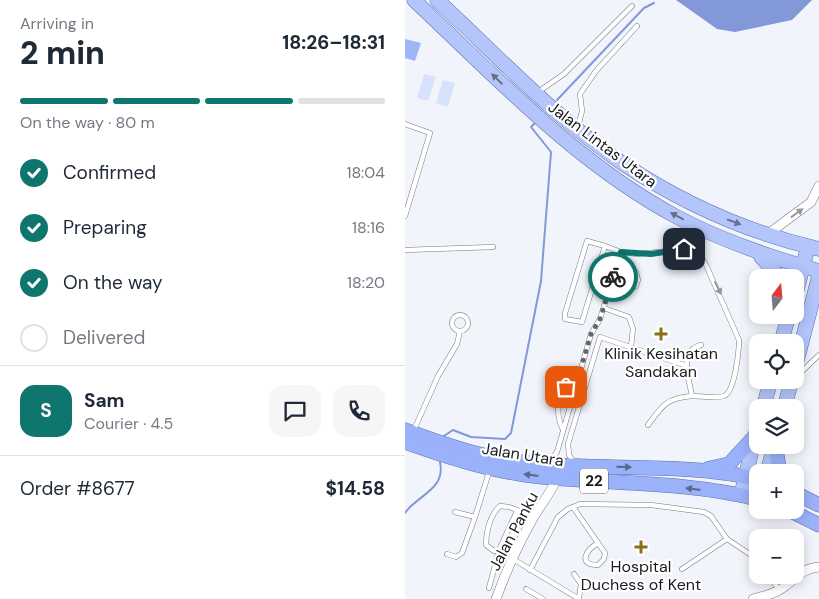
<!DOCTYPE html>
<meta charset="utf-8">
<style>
:root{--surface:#fff;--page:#f6f6f7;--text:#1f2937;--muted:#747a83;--line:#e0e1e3;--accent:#0f766e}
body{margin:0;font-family:"DM Sans",sans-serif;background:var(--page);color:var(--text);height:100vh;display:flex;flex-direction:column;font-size:19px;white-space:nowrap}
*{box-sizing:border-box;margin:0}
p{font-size:16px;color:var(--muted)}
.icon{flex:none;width:28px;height:28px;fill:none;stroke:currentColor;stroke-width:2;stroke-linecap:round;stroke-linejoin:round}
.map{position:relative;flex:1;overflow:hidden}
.details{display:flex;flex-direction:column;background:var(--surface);width:405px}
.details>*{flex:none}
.needle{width:32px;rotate:16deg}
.controls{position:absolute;left:344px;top:269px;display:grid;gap:10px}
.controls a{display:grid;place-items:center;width:55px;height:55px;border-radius:10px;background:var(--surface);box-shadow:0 2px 12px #0003;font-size:25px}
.pin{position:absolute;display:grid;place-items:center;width:42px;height:42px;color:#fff;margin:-21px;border-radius:10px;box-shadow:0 2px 8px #0006}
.courier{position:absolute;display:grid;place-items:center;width:50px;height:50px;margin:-25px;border:4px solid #0f766e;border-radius:50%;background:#fff;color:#222;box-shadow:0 1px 6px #0007}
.overview em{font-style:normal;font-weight:800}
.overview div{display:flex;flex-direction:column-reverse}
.overview{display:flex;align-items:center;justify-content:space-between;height:85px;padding:0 20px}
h1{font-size:32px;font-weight:800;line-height:38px}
.bar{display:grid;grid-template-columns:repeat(4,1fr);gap:8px 5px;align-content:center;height:60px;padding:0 20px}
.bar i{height:6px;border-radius:4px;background:var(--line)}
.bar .current{background:var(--accent)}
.bar p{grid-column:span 4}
.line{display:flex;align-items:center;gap:12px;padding:0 20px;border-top:1px solid var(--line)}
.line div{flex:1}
.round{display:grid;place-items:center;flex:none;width:52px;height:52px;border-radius:15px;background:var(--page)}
ol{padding:0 20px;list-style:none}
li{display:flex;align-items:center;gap:15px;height:55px}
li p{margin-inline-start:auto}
li .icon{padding:5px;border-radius:50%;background:var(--accent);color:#fff;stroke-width:4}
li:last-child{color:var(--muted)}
li i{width:28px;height:28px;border:2px solid var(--line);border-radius:50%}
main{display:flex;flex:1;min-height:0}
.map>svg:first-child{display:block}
.green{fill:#d9e2fc}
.water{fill:#8298d8}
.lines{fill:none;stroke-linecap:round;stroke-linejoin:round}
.stream{stroke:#8298d8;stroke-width:2}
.building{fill:#9eb5f8}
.service-casing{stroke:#777980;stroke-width:5.5}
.minor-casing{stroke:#777980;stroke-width:10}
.primary-casing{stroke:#5d70ac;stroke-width:15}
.trunk-casing{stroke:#5d70ac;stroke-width:15}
.service{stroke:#fff;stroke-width:4.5}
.minor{stroke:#fff;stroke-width:9}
.primary{stroke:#b3c5fb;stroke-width:14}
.trunk{stroke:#9ab2fa;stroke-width:14}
.oneway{fill:#66708c}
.oneway2{fill:#98989a}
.oneway3{fill:#5a668c}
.done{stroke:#66676b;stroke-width:5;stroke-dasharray:0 9}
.route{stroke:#0f766e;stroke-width:6}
.poi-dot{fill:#8d7013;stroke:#fff;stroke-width:2}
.labels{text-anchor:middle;stroke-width:4.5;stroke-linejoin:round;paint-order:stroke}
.shield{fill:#fff;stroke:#5f5f62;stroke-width:1}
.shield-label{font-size:15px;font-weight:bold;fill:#1a1b1e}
.street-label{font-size:16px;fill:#1a1b1e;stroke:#fff}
.poi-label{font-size:16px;fill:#1a1b1e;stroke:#fff}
</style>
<main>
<section class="details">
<div class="overview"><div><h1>2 min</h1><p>Arriving in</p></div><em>18:26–18:31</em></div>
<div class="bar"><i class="current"></i><i class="current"></i><i class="current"></i><i></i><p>On the way · 80 m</p></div>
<ol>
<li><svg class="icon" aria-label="check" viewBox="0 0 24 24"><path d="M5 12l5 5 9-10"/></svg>Confirmed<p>18:04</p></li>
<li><svg class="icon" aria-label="check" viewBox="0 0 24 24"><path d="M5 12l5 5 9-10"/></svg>Preparing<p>18:16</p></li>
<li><svg class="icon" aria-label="check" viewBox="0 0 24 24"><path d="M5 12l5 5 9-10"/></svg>On the way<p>18:20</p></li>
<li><i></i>Delivered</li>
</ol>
<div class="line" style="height:90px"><b class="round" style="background:var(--accent);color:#fff">S</b><div><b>Sam</b><p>Courier · 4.5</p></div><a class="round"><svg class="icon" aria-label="chat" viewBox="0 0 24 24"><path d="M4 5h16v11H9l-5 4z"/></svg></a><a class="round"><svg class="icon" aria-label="phone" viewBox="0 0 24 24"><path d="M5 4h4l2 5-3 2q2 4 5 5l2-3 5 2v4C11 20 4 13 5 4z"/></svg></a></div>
<div class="line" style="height:65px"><div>Order #8677</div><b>$14.58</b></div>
</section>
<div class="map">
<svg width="414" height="599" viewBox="0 0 414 599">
<rect width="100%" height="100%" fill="#f2f4fb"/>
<g class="green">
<polygon points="19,74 31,77 23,101 12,98"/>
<polygon points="38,80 50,83 43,107 31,103"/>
</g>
<polygon class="water" points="271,0 407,0 387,20 330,32 312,29"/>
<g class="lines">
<g class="stream">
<polyline points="152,100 239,8 249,3"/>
<polyline points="39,436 48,430 66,437 100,439 106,433 136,281 146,152 126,127 131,122"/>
<path d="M0,513C12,495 41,490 35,462"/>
</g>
</g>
<polygon class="building" points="0,39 16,43 10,61 0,58"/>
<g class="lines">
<defs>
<g id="service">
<polyline points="133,92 159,74 227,6"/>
<polyline points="0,124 25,133 0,216"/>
<polyline points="173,127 177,111 175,94 191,71 232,26"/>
<path d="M200,246L177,322L160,319V313L182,241L200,246L216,252L232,254L285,249L296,257L301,265L334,340C334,350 330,392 319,396C310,399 296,396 287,396C284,379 273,351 296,345"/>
<polyline points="0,250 88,247"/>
<polyline points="204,290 222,290 231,286 233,280 231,272 212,265"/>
<polyline points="199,308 224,317 228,329 226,347"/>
<circle cx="55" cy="323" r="8"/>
<polyline points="390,378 414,355"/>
<path d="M243,425C257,406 261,398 287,396"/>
<path d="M157,428C151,413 151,400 161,387L171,385"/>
<polyline points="8,432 33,376 52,344 55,331"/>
<polyline points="145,461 152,452 186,334 195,319 216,252"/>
<polyline points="169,462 164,455 163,444 195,337 282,366"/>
<polyline points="168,507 193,543"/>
<path d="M112,511L94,550L89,551L81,545C81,532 85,515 95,506L104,507L129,516"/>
<polyline points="50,512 70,517 85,469"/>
<path d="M193,543L200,553L199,559L193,565C172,565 181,550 193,543Z"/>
<polyline points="42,554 51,557 57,553 70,517"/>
<polyline points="108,559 174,599"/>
<polyline points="277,569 322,539"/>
<polyline points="125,570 153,517 163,509 175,504 246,505 299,512 306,516 322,539 352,559"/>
<polyline points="169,574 176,584 174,598"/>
<polyline points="364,575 374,590"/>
<polyline points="84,588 94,550"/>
<polyline points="121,589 138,599"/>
</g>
<g id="minor">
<polyline points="363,234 406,202 414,186"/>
<path d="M91,599C101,571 114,543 128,518C136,504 146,493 152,478"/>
<path d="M348,599C359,596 370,594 379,587C391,578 398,568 414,567"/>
</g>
<g id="primary">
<path d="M9,0C91,77 171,163 272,217C317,241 365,257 414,271"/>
<path d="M32,0C92,55 149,117 217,163C277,203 344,233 414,249"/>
<polyline points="356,257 376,278"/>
<polyline points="390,297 403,247"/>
<polyline points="376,342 384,315"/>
<polyline points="390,368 414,276"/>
<polyline points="358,408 366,380"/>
<polyline points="379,408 387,380"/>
<polyline points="362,472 370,445"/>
<polyline points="336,495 352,429"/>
</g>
<g id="trunk">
<path d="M0,430C40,445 82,459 125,463C198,471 280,462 352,479"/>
<path d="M0,442C40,456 79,469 121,475C198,485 277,480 352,499"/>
<polyline points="370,445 375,472"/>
<polyline points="302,469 324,464 350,436"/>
<polyline points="390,493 414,505"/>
<polyline points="384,510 414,525"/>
</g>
</defs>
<use href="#service" class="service-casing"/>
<use href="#minor" class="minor-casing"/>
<use href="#primary" class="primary-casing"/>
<use href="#trunk" class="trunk-casing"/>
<use href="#service" class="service"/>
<use href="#minor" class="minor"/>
<use href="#primary" class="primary"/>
<use href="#trunk" class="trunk"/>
</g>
<defs><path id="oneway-solid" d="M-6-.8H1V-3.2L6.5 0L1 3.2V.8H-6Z" transform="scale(1.25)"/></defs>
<g class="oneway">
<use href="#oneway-solid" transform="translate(92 79) rotate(-136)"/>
<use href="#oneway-solid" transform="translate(272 216) rotate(-152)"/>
<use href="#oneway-solid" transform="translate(329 222) rotate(20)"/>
</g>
<g class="oneway2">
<use href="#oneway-solid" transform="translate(392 213) rotate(-36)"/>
<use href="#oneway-solid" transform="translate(313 288) rotate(64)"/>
</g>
<g class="oneway3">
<use href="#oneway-solid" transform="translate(219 467) rotate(2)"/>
<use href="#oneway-solid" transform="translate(126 475) rotate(-173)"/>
<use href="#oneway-solid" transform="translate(288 489) rotate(-173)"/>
</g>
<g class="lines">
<polyline class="done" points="161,387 171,385 186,334 195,319 208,277"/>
<polyline class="route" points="208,277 216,252 246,254 279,249"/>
</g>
<g class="poi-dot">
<path d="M253.5 326.5h5v5h5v5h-5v5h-5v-5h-5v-5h5z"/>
<path d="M233.5 539.5h5v5h5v5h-5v5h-5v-5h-5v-5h5z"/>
</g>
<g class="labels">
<rect class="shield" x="175" y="468.5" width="28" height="25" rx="4"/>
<g class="shield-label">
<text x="189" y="486">22</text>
</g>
<g class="street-label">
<text transform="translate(198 144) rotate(37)" y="6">Jalan Lintas Utara</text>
<text transform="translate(118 454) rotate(9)" y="6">Jalan Utara</text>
<text transform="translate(108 531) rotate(-62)" y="6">Jalan Panku</text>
</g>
<g class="poi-label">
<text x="256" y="359">Klinik Kesihatan<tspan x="256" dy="18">Sandakan</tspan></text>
<text x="236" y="572">Hospital<tspan x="236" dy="18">Duchess of Kent</tspan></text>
</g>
</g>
</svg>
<div class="controls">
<a><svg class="needle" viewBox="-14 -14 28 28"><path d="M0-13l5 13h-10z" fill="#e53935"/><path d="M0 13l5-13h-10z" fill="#747a83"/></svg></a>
<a><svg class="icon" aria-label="locate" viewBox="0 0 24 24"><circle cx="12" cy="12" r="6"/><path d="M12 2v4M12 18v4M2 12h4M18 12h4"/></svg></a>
<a><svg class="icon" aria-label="layers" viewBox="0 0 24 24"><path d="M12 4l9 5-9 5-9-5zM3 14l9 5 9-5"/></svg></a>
<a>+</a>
<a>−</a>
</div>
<div class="pin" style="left:161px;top:387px;background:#ea580c"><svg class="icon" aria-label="bag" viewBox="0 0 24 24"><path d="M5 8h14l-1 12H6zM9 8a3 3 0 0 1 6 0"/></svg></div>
<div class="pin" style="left:279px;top:249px;background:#1f2937"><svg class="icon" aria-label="home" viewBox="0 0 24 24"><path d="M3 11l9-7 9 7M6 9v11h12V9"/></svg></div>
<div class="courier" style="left:208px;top:277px"><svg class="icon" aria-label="bike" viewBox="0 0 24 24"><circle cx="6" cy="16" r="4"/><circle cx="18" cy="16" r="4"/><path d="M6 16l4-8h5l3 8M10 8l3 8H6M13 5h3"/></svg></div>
</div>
</main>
